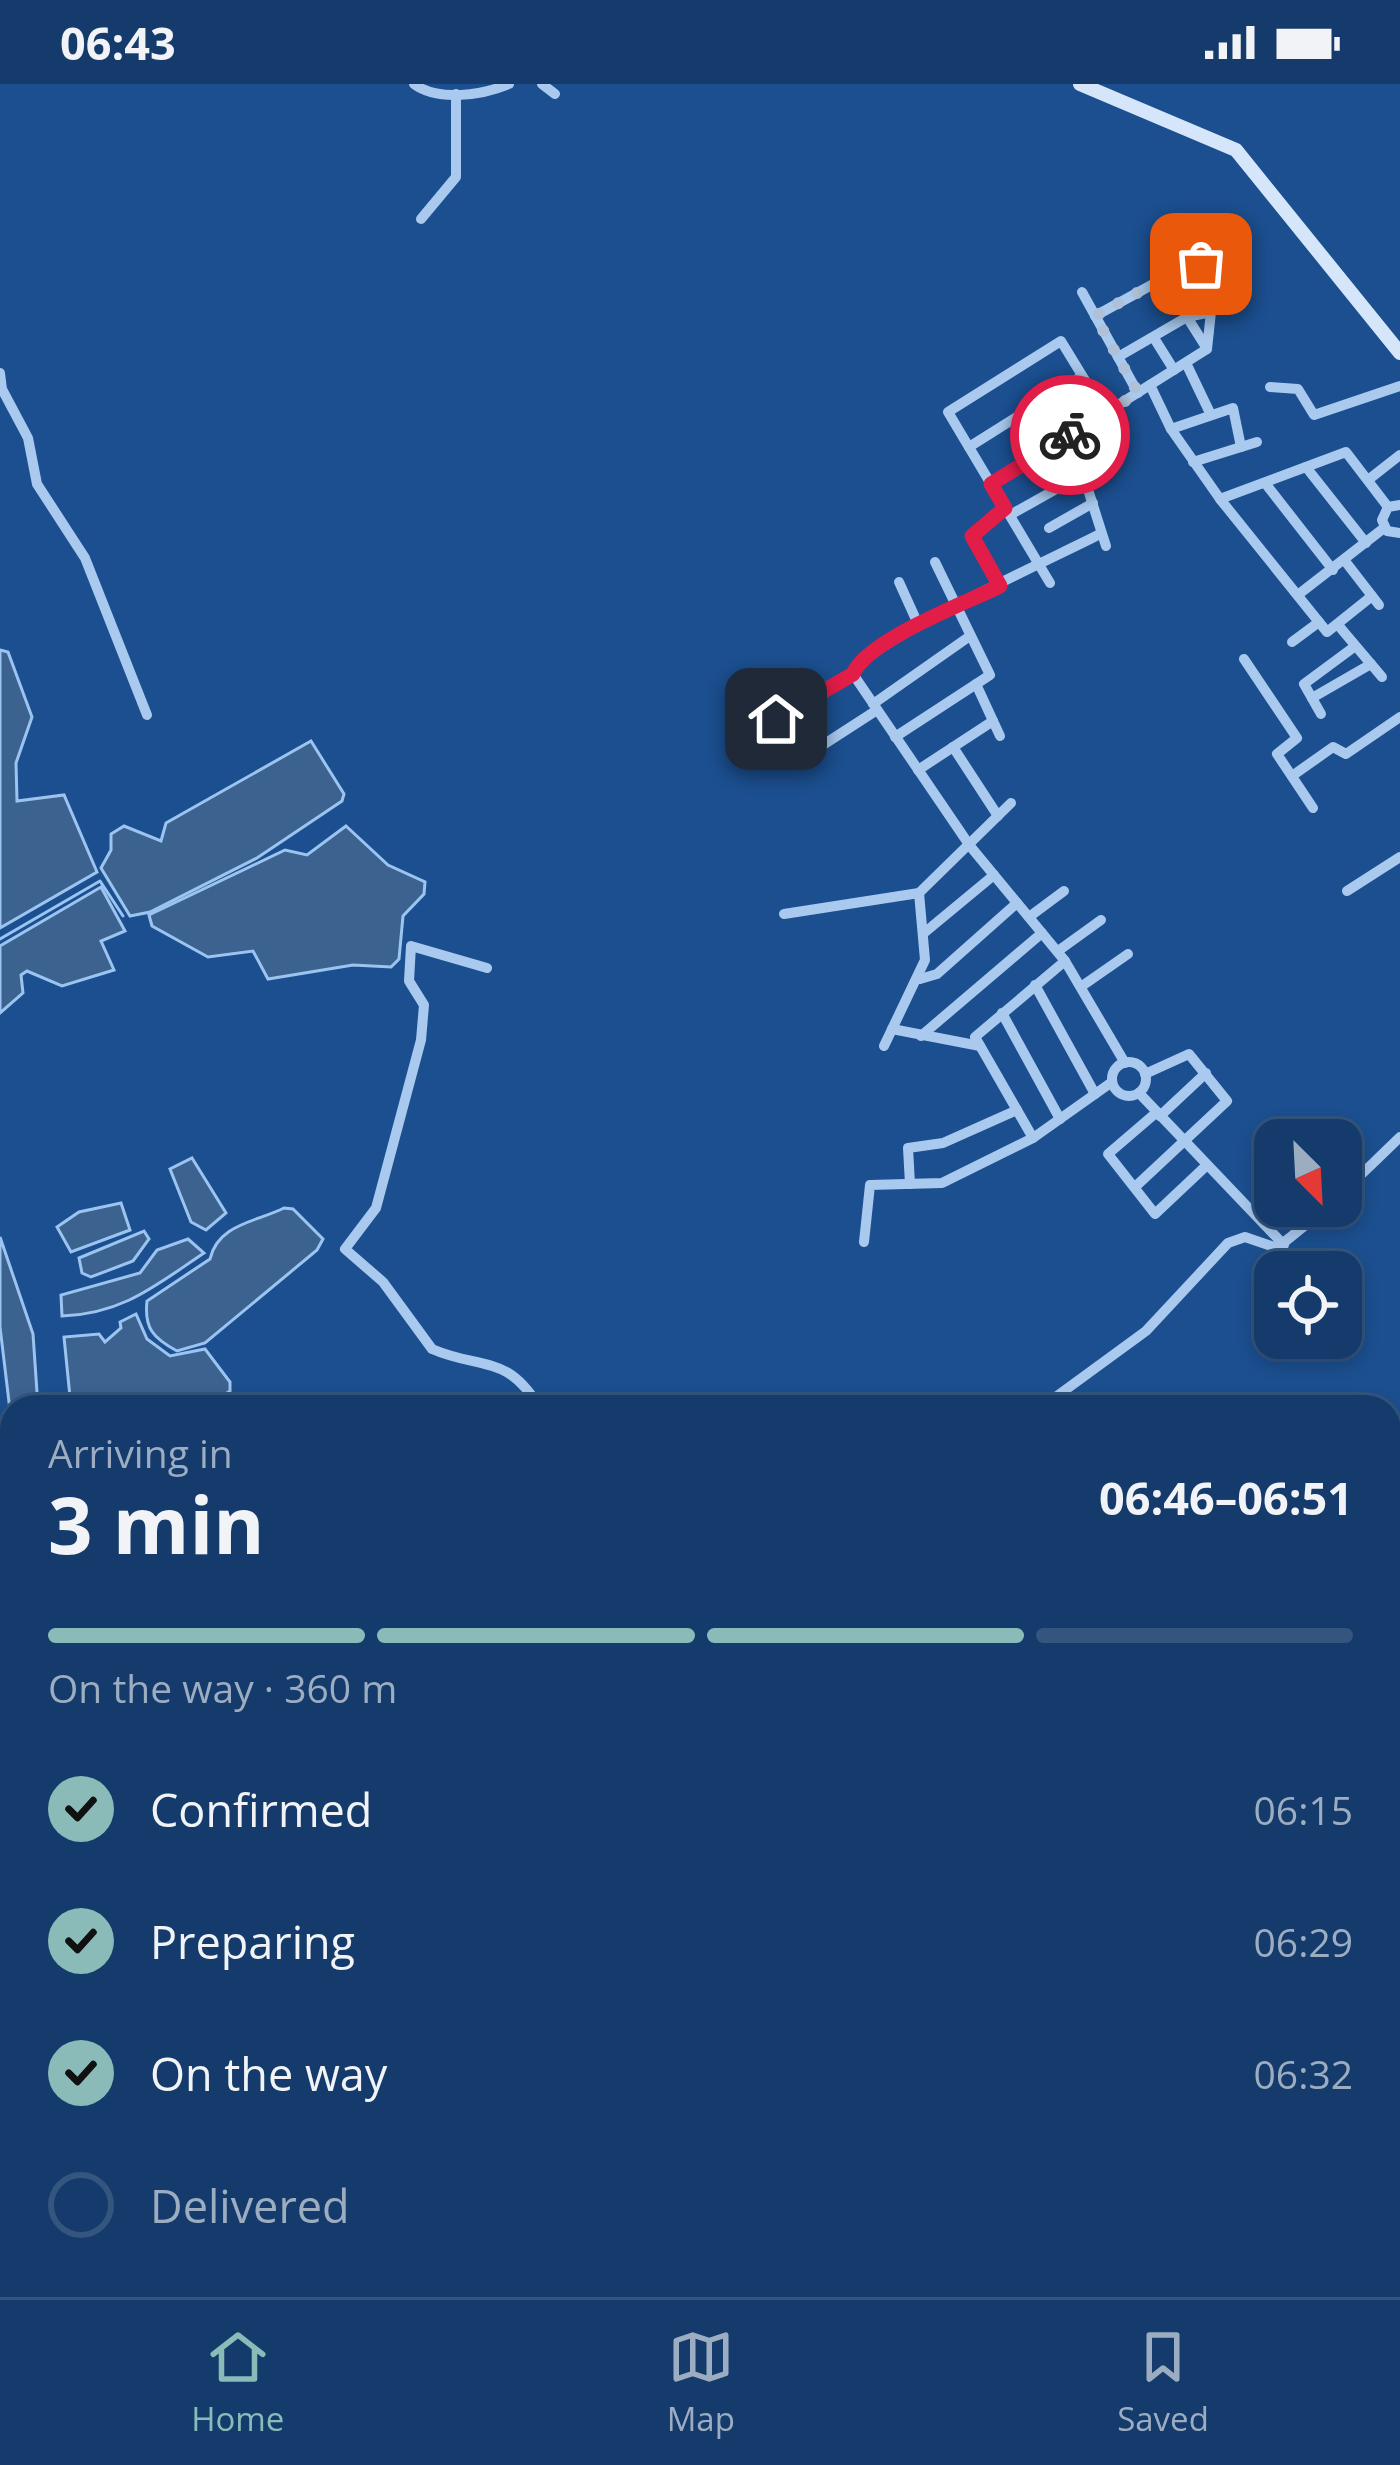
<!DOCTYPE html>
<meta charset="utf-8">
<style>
:root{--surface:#143b6b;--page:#1d4271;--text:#f1f3f6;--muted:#9dadc1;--line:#33557e;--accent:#8bbbb9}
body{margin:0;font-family:"Open Sans",sans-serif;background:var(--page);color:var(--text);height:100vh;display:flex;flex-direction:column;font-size:45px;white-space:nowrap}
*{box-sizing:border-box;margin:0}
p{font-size:39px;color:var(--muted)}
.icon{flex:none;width:66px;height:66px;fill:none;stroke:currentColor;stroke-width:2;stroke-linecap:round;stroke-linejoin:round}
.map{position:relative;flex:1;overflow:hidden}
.sheet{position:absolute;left:0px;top:1311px;width:1401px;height:903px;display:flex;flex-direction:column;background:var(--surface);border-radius:36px 36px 0 0;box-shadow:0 6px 18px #0003,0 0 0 3px var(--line)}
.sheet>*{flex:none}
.needle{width:78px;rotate:156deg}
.controls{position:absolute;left:1254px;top:1035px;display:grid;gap:24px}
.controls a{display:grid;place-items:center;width:108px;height:108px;border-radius:24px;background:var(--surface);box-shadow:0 6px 18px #0003,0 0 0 3px var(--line);font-size:60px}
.pin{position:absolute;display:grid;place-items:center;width:102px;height:102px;color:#fff;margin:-51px;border-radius:24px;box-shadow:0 6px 18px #0006}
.courier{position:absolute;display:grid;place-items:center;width:120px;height:120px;margin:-60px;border:9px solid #e11d48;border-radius:50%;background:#fff;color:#222;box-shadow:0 3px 15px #0007}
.overview em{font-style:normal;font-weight:700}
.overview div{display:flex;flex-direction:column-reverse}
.overview{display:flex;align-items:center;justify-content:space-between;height:204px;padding:0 48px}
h1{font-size:78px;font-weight:700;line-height:90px}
.bar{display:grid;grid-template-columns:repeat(4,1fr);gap:18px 12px;align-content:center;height:144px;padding:0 48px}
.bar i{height:15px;border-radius:9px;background:var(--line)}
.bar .current{background:var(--accent)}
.bar p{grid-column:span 4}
ol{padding:0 48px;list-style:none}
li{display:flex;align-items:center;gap:36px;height:132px}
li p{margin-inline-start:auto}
li .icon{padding:12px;border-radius:50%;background:var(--accent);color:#111;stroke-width:4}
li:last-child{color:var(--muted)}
li i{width:66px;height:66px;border:6px solid var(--line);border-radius:50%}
.status{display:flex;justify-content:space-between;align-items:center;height:84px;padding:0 60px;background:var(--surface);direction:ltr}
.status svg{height:33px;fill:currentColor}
.menu{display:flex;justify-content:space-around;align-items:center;height:168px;border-top:3px solid var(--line);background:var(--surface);font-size:33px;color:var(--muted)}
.menu a{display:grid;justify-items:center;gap:6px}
.menu .current{color:var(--accent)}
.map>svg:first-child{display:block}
.water{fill:#3c6290;stroke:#9cc4f0;stroke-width:3}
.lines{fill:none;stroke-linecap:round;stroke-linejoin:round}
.stream{stroke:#9cc4f0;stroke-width:3}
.minor{stroke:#a9c9ee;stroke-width:10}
.secondary{stroke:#d6e6fa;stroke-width:14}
.done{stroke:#afc1d8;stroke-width:12;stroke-dasharray:0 21.6}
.route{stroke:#e11d48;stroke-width:15}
</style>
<div class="status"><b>06:43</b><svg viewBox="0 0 49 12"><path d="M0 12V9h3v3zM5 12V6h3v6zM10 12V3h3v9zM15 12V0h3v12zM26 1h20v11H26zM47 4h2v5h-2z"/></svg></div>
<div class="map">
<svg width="1400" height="2213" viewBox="0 0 1400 2213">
<rect width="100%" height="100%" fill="#1b4f8f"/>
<g class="water">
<polygon points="0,566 8,568 32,633 16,679 17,717 64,711 97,788 0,844"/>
<polygon points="311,657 344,710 342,717 257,774 150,828 130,832 101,784 111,766 111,750 124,742 161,757 166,739"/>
<polygon points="346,742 388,781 425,798 424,810 403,832 399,875 391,883 353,881 268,895 253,867 208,873 152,842 149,831 285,766 307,771"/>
<polygon points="101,803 125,847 101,857 114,886 62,902 27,887 21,891 23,909 0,929 0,862"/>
<polygon points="192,1074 226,1129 206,1146 191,1138 170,1085"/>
<polygon points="121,1119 130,1146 71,1168 57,1143 79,1128"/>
<path d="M284,1124L293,1125L323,1155L317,1166L205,1259L177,1267C153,1254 144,1244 147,1217L210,1175C218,1140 256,1138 284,1124Z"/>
<polygon points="144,1147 149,1155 133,1177 91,1193 82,1189 79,1174"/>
<polygon points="0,1153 33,1250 38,1323 12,1323 12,1343 0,1243"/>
<path d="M188,1155L204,1169C156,1201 123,1230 62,1232L61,1211L140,1189L157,1166Z"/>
<polygon points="136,1230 147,1255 170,1272 205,1265 230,1298 230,1307 206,1323 71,1323 64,1253 99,1250 105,1258 121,1244 120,1238"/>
</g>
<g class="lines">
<polyline class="stream" points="0,855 100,797 123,832"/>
<g class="minor">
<path d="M414,0C438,18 483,11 509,0"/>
<polyline points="542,0 555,10"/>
<polyline points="421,135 456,93 456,10"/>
<polyline points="1082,208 1138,309"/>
<polyline points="1095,232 1168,192 1201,180"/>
<polyline points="1187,233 1206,263"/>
<polyline points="1154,254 1174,286"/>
<polyline points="1118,273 1187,233 1211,228 1207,265"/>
<polyline points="1186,279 1210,329"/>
<polyline points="0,289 2,305 28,354 37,400 85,474 147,631"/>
<polyline points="1150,301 1171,345 1220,415 1346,368 1388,423"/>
<polyline points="1270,303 1298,305 1314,331 1400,302"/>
<polyline points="1171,345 1233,324 1241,363"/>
<polyline points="969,363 1082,292"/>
<polyline points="1193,378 1257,358"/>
<polyline points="1306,383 1366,459"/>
<polyline points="1368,396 1400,371"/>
<polyline points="1265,399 1333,486"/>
<polyline points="991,401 1207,265"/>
<polyline points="1220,415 1327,548 1372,512"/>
<polyline points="1400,421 1388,423 1382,436 1387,447 1400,449"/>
<polyline points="1010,431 1083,390 1106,462"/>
<polyline points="1049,444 1093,419"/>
<polyline points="1345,477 1379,521"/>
<polyline points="899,498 918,540"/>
<polyline points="1050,499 948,328 1061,257 1105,329"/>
<polyline points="1000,502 972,451 1005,424"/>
<polyline points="1299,510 1384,444"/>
<polyline points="1338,541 1382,593"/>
<polyline points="1292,558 1319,538"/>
<polyline points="1244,575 1297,654 1277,670 1313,724"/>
<polyline points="853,590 970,762 1065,877 1125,979"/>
<polyline points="976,600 1000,652"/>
<polyline points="1312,614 1371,580"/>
<polyline points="873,620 970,552"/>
<polyline points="1321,630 1304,600 1354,563"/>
<path d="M776,635L853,590C866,558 1058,472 1100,450"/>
<polyline points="895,653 990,591 935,478"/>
<polyline points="953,663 998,732"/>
<polyline points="809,670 877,626"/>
<polyline points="918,686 993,637"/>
<polyline points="1292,692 1333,663 1346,670 1400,633"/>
<polyline points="1347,807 1400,773"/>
<polyline points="784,830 919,809 1011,719"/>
<polyline points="1029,833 1064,807"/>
<polyline points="924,849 994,791"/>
<polyline points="1058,867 1101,836"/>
<path d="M487,884L411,862L409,897L424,921L421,956L376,1124L345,1165L383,1198L432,1265C480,1286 507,1269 539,1323"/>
<polyline points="920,895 937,890 1017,819"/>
<polyline points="1035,901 1095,1010"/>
<polyline points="1082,902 1128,870"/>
<polyline points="1002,929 1060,1035"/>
<polyline points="892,945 980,962"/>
<polyline points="921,952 1042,849"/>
<polyline points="884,962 925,876 919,809"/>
<circle cx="1129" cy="995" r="17"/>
<polyline points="1139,1009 1284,1161"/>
<polyline points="1157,1028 1108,1070 1155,1130 1207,1081"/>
<polyline points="1160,1032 1206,989"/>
<polyline points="1033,1054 975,953 1065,877"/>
<polyline points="910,1100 908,1064 943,1059 1017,1026"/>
<polyline points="1135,1103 1227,1017 1189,970 1145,990"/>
<polyline points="1341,1110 1400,1053"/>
<polyline points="864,1158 870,1101 942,1099 1033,1054 1112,998"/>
<polyline points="1042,1323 1146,1247 1228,1159 1245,1153 1277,1164 1329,1122"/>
<polyline points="0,1655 2,1654"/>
<polyline points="1389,1694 1400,1687"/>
<polyline points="0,1733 12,1729"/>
<polyline points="0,1802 12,1797"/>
</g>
<polyline class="secondary" points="1080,0 1236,66 1400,269"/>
</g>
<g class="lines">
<polyline class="done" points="1070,351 1138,309 1095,232 1168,192 1201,180"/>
<path class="route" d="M776,635L853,590C867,556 966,519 1000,502L972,452L1005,424L991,400L1070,351"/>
</g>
</svg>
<div class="controls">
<a><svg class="needle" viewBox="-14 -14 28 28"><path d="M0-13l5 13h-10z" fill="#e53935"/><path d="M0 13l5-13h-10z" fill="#9dadc1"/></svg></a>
<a><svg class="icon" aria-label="locate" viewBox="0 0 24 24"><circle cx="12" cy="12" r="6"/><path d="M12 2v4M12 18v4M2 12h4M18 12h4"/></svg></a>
</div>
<div class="pin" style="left:1201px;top:180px;background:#ea580c"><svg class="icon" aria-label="bag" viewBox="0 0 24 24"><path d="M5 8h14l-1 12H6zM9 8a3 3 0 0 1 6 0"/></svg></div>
<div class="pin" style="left:776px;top:635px;background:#1f2937"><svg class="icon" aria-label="home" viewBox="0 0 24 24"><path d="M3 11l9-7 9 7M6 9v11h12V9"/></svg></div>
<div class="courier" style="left:1070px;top:351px"><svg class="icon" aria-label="bike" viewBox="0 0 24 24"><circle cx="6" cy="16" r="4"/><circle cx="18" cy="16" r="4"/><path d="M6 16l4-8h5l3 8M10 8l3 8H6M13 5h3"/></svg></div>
<section class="sheet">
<div class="overview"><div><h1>3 min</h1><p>Arriving in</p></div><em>06:46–06:51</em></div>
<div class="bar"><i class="current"></i><i class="current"></i><i class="current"></i><i></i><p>On the way · 360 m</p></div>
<ol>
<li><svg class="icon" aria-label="check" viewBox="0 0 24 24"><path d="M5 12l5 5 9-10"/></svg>Confirmed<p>06:15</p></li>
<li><svg class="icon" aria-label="check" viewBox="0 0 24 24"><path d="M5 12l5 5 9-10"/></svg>Preparing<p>06:29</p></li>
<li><svg class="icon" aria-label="check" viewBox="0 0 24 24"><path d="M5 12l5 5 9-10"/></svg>On the way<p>06:32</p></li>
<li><i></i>Delivered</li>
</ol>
</section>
</div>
<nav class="menu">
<a class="current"><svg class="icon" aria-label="home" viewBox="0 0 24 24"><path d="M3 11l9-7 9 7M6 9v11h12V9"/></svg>Home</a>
<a><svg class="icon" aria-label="map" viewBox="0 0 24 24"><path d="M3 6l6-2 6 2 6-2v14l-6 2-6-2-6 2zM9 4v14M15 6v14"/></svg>Map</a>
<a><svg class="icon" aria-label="saved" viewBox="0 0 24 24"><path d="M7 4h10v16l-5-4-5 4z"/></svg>Saved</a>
</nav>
